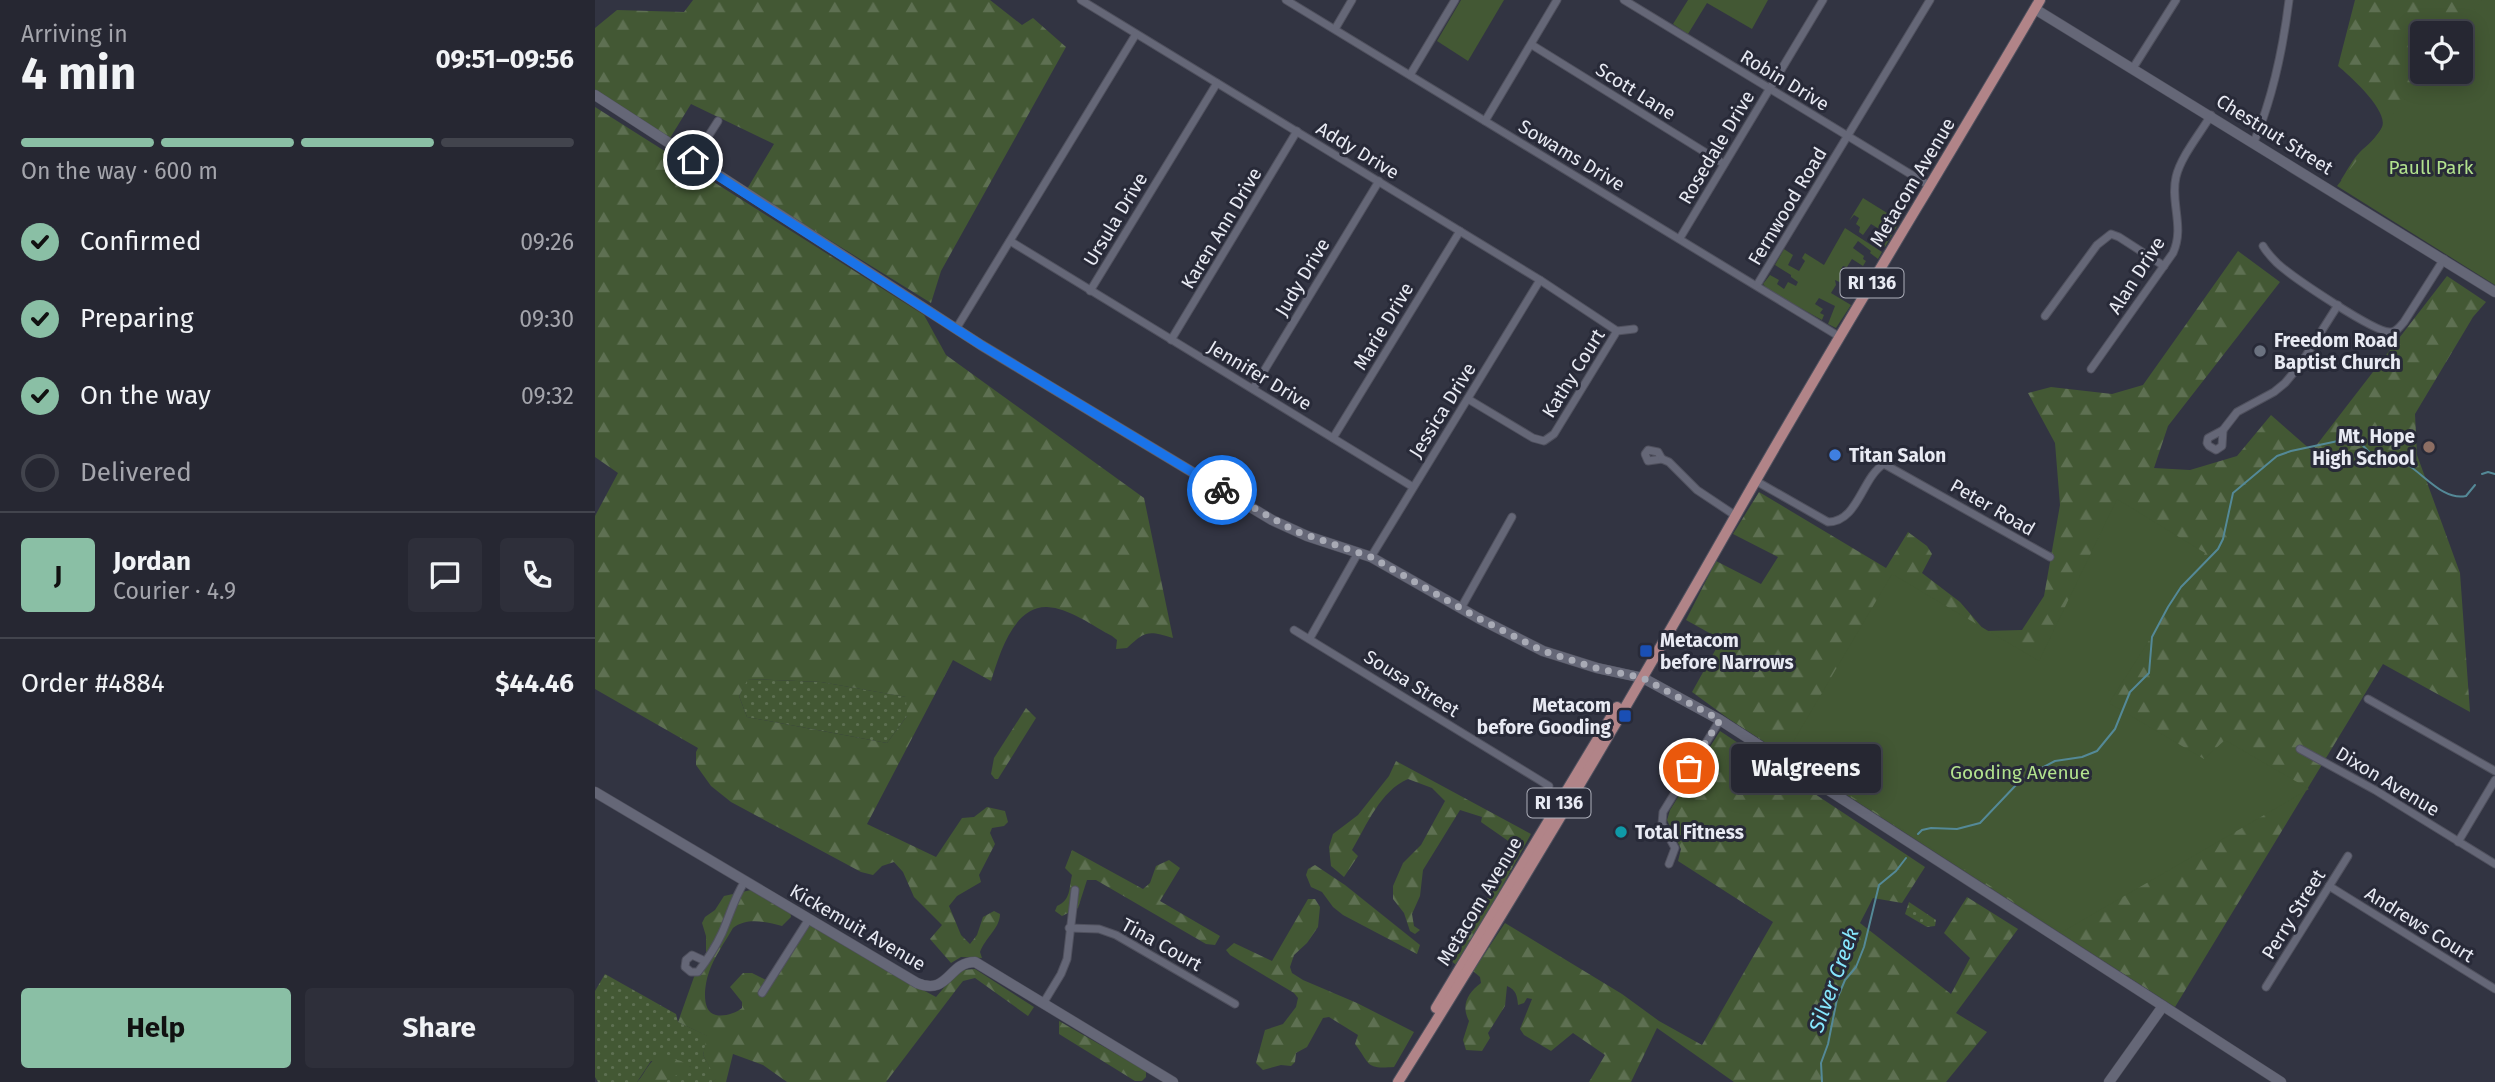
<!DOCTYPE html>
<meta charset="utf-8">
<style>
:root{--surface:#262732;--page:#2e2f3a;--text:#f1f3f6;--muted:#a4a5ac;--line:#42444d;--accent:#8abfa5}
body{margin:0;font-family:"Fira Sans",sans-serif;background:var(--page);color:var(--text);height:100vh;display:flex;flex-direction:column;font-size:26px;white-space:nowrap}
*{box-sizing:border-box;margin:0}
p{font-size:23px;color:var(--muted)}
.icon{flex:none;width:38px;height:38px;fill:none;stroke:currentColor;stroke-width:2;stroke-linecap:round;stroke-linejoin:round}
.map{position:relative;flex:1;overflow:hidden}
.drawer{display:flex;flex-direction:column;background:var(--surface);width:595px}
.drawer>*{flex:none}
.buttons{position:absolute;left:1815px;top:21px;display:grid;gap:14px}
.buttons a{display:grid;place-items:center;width:63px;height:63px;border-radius:7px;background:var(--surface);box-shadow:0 4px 18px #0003,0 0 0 2px var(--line);font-size:35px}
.pin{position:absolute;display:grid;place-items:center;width:60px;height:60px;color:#fff;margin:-30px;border:4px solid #fff;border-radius:50%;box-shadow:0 2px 7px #0007}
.courier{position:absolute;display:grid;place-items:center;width:70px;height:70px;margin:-35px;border:5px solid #1a73e8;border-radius:50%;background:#fff;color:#222;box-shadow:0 2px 9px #0007}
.bubble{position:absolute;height:49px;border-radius:7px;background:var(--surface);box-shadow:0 4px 18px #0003,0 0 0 2px var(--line);font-size:23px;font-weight:700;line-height:49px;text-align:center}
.headline em{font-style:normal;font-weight:700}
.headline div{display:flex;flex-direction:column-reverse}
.headline{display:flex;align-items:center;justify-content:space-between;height:119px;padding:0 21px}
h1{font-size:46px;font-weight:700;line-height:52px}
.bar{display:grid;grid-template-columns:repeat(4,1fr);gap:10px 7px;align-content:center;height:84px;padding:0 21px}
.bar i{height:9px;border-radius:5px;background:var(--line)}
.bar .on{background:var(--accent)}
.bar p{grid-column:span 4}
.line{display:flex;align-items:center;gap:18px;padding:0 21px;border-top:2px solid var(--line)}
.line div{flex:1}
.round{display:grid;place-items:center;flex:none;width:74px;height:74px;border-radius:7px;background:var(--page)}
ol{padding:0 21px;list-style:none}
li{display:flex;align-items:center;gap:21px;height:77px}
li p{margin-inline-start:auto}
li .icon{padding:7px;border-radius:50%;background:var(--accent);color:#111;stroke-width:4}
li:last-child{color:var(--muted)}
li i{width:38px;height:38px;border:4px solid var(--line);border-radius:50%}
.button{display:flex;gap:14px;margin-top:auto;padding:14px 21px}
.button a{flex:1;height:80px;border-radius:7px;background:var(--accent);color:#111;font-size:28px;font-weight:700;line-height:80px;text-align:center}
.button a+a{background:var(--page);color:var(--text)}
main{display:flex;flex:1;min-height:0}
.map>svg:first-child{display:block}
.grass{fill:url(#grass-dots)}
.forest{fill:url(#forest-firs);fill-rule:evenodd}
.green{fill:#435834}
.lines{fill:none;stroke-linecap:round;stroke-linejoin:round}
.stream{stroke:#548997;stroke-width:2}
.street-casing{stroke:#50515e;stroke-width:9}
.secondary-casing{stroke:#50515e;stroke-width:11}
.primary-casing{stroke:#50515e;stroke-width:12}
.street{stroke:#656777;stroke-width:7}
.secondary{stroke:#656777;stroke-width:10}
.primary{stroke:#b18488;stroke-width:10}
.done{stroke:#a8aab5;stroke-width:7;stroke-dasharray:0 12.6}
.route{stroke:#1a73e8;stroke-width:9}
.worship-dot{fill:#6b7280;stroke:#282a38;stroke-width:2.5}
.education-dot{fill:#8d6e63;stroke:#282a38;stroke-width:2.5}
.shop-dot{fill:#3f7fe0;stroke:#282a38;stroke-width:2.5}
.transit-dot{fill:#1a4fb4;stroke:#282a38;stroke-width:2.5}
.culture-dot{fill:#0f9aa8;stroke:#282a38;stroke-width:2.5}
.labels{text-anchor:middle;stroke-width:6;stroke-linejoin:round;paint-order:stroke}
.shield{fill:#282a38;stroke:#aeb0bb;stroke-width:2}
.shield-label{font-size:18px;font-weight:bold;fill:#e8eaf3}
.street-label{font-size:19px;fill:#e8eaf3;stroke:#282a38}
.park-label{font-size:19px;fill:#b2e28e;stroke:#282a38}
.poi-label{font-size:19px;font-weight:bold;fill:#e8eaf3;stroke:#282a38;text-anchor:start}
.water-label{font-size:21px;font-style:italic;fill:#86e7fe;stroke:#282a38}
</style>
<main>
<section class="drawer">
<div class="headline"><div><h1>4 min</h1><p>Arriving in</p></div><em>09:51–09:56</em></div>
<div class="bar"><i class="on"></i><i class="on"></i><i class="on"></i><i></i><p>On the way · 600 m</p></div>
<ol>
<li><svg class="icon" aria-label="check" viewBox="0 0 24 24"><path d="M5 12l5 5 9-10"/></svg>Confirmed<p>09:26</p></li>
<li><svg class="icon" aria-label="check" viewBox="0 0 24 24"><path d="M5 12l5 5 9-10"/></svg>Preparing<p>09:30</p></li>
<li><svg class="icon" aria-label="check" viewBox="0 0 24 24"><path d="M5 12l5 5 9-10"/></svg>On the way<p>09:32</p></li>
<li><i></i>Delivered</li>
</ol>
<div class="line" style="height:126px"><b class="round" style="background:var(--accent);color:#111">J</b><div><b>Jordan</b><p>Courier · 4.9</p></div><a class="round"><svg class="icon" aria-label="chat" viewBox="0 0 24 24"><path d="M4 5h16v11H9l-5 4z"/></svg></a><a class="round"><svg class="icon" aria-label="phone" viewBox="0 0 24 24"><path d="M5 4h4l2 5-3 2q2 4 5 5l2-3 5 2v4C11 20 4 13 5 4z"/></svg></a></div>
<div class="line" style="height:91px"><div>Order #4884</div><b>$44.46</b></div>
<div class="button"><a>Help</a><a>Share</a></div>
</section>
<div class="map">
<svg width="1900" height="1082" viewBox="0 0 1900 1082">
<defs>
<pattern id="grass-dots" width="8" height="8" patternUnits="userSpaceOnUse" patternTransform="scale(1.75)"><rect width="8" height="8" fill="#435834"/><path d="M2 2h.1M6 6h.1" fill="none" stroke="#5e7052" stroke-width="1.8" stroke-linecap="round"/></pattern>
<pattern id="forest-firs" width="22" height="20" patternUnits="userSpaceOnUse" patternTransform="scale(1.75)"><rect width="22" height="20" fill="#435834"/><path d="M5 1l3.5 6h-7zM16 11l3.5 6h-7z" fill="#5e7052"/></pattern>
</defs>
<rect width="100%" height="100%" fill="#323442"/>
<g class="grass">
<polygon points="152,679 226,682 312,697 312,716 292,743 152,717 144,696"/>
<polygon points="1314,902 1341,920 1340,926 1332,927 1310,914"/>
<polygon points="10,974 81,1014 83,1022 113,1036 108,1055 122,1079 117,1082 70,1082 68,1081 96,1067 56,1061 42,1082 3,1082 0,1077 0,991"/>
</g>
<g class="forest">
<polygon points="98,0 395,0 427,25 438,18 471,47 346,271 336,303 152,189 179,144 96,104 75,138 0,92 0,28 22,10 89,12"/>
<path d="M1760,0H1900V283L1746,180C1752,171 1757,160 1765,152C1772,145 1782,138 1787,127C1794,111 1755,76 1743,66ZM1827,33H1866V72H1827Z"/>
<path d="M0,107L329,315L351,355L549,498L578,638C554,631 551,630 532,648L521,649L522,640L517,636C498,626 474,608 452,607C418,606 404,656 396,681L358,660L272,824L341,857L367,818L379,817L392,807L410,811L413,822L409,826L397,828L395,833L400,844L384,875L386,882L362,896L354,906L366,935L375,944L382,935L388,917L399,911L405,914C405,928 390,938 385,952L387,958L366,957L356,963L335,939L347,925L319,897L308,872L299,862L287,866L278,875L266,872L136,802L116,786L101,765V752L103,748L0,689V516L23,473L0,457ZM153,679L226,682L311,697L312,716L292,743L152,717L144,696Z"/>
<polygon points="1643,251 1685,282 1573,426 1559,468 1595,470 1642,456 1676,415 1717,451 1852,276 1891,302 1878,317 1820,414 1822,455 1865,573 1875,712 1788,664 1580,1007 1134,719 1097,692 1122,647 1118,635 1091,620 1121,561 1166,584 1183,557 1138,534 1164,492 1291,568 1313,532 1332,546 1337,554 1327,573 1365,602 1390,631 1427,630 1449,596 1465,505 1460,443 1433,393 1456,387 1517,394 1548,385"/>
<polygon points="431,708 441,718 403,779 400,779 396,774 399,758"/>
<path d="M1125,731L1330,867L1307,903L1278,898L1265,923L1356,994L1375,958L1349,933L1372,897L1423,929L1361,1013L1392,1032L1351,1082H1139L1062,1028L1036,1082H994L1010,1055L978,1033L956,1051L929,1035L925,1029L937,999L932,998L929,1003L923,1005C922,995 921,990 912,986L910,1006L893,1033L895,1038L887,1051L871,1050L868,1040L874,1021C866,1006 872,993 886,983L885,977L878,971L910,923L1027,994L1064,1021L1107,1045L1178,922L1083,861L1086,849L1072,820L1075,810Z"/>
<path d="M801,761L936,834L863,967L847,952C851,949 857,946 861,943C876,930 914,864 919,845L886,822L887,817L865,810L828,870L825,896L817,914L819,926L825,930L820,934L815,931L809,913L798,899V886L808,863L826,845L850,801L837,788L813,779C785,791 772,825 757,850L763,856L749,877L736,866L734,847L738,834L763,815L794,776Z"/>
<path d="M477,850L548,889L555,883L561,866L574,860L585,868L565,901L625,936L620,945L611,944L501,880H492L483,908L467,916L460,911L462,906C476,900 474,888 477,875L470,868Z"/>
<polygon points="720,865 750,885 825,945 822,954 748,915 738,907 727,892 716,887 711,875 713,869"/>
<path d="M156,890L195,911L196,917L187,926C172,922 152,917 138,928C130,942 119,957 114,972C110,983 105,1012 121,1015C129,1017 141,1013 147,1008V1002L135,987L148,973H157L171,980L165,990L168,994L215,924L280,964L341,997L358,977L368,970L380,969L439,1007L433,1016L380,978L368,981L364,986L291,1082H192L168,1065L138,1054L131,1082H117L121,1079L108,1055L112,1036L83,1022L99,977L111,956V936L107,923L110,917L120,910L129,896Z"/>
<path d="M713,899H720L725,907L723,927L712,943L699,955L695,967L697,973L708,980L762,1003L819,1032L799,1067C770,1069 776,1065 760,1044L763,1035L734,1017L728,1018L712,1047L701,1053L700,1062L696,1066L686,1065L668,1070L661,1063L670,1030L688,1024L701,1007L703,998L699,993L635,955L631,950L639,943L677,961Z"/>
<polygon points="464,1021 551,1071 551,1077 547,1081 540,1081 464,1034"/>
<path d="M68,1056L86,1061L97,1068L69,1081L70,1082H42C51,1073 54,1058 68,1056Z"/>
</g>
<g class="green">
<polygon points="866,0 909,0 873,61 842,41"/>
<polygon points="1093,0 1173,0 1157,29 1112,3 1093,34 1078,24"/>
<polygon points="1887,0 1900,0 1900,285 1742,186 1831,72 1866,72 1866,33 1861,33"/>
<polygon points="1268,198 1305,221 1290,247 1279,242 1281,238 1292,238 1284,229 1276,224 1268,235 1264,232 1265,227 1261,224 1264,218 1259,215 1254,221"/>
<polygon points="1250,228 1287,252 1283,259 1275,253 1276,251 1263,241 1258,248 1269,256 1268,259 1271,261 1268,266 1257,259 1252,267 1248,266 1246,269 1257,276 1263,267 1265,269 1262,280 1267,286 1265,289 1260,287 1252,290 1249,289 1251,285 1240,280 1241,285 1236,293 1256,305 1241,328 1233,324 1240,306 1224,298 1220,304 1228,309 1225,313 1229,315 1227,320 1173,290 1168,284 1175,275 1184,280 1182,284 1189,289 1193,282 1201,286 1203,282 1196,277 1196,275 1180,265 1189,249 1198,255 1193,265 1204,271 1210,261 1207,258 1210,253 1229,265"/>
<polygon points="1522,499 1610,553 1514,703 1609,759 1630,740 1714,789 1467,932 1191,754 1297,574 1444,661"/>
</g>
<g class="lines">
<g class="stream">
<polyline points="1887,474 1893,472 1900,474"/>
<path d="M1323,834L1327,830L1336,828L1362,829L1385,823L1422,784L1437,773L1460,761L1487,757L1502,751L1520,729L1535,692L1554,673L1557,637L1573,607L1586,587L1623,549L1628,539L1638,493L1682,456L1696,451L1757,438C1767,441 1770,450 1778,455C1788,460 1800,457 1810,463C1829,474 1848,501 1871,496L1880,485"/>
<polyline points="1227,1082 1226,1063 1233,1044 1242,999 1250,980 1261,967 1269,947 1284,885 1301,871 1311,858"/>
</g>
<defs>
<g id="street">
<polyline points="486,0 945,280 1022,331"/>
<polyline points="691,0 1245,337"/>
<polyline points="1029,0 1335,186"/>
<polyline points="740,29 757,0"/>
<polyline points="937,45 1129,164"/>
<polyline points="1538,68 1581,0"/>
<polyline points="815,75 860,0"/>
<polyline points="890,121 962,0"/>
<path d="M1659,142C1678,97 1688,49 1694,0"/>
<polyline points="98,160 123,121"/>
<polyline points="1085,238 1228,0"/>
<polyline points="415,241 818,487"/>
<path d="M1668,246C1672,253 1677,258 1682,263C1696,276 1781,334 1796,332C1802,332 1805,326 1809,322L1849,259"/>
<polyline points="1162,285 1335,0"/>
<polyline points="495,291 622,83"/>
<polyline points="1450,316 1502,245 1516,234 1524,237 1569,266"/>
<polyline points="361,329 541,34"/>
<polyline points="576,340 702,131"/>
<path d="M1496,369L1578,253C1590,227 1575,203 1581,177C1586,156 1605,134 1616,115"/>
<polyline points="658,389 784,181"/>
<polyline points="873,399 938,438 949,441 959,434 1022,331 1039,329"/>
<polyline points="1628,430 1642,412 1679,392 1690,383 1705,365 1743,305"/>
<polygon points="1628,430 1627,446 1621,450 1614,446 1612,443 1613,438"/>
<polyline points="738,438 865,231"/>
<polygon points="1053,450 1063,452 1067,459 1053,461 1050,454"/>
<polyline points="1067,459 1074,462 1102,490 1141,516"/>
<path d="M1161,481L1233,522C1263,522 1267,477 1289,464L1455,557"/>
<polyline points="776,557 945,280"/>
<polyline points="866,608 917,517"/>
<polyline points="699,630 954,786"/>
<polyline points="715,638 763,553"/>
<polyline points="1773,699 1900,771"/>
<polyline points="1705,749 1780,790 1900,864"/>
<polyline points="1863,842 1900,780"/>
<polyline points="1074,864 1080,848 1067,824 1068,812 1125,720"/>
<polyline points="1734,886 1900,989"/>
<polyline points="474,928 504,929 521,935 640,1004"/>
<path d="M110,961L97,955L91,960L90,967L96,972H103C112,960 121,946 127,933C135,915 139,898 150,881"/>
<polyline points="1671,987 1753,856"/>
<polyline points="167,993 214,919"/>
<polyline points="449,1002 466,974 472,959 480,890"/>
</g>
<g id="secondary">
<polyline points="1440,9 1900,292"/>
<polyline points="0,95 386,345 677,520 712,536 776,557 883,618 948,651 1002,668 1048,678 1125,720 1686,1082"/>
<path d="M0,792L322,983C354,996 353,962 380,962L578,1082"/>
<polyline points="1514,1082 1568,1006"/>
</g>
<g id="primary">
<polyline points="841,1008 1022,707"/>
<path d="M803,1082C923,891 1038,697 1149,501C1245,332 1347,168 1445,0"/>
</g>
</defs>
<use href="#street" class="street-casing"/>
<use href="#secondary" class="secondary-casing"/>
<use href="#primary" class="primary-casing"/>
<use href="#street" class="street"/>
<use href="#secondary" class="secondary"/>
<use href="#primary" class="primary"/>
</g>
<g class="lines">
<polyline class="done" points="627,490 700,531 776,557 883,618 948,651 1001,668 1048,678 1125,720 1094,768"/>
<polyline class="route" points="98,160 386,345 627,490"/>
</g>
<circle class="worship-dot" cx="1665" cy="351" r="7"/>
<circle class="education-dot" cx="1834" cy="447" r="7"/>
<circle class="shop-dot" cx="1240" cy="455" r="7"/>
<g class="transit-dot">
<rect x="1044" y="644" width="14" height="14" rx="3.5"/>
<rect x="1023" y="709" width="14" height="14" rx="3.5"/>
</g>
<circle class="culture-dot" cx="1026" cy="832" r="7"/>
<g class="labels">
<g class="shield">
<rect x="1245.5" y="268.5" width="63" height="29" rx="5"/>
<rect x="932.5" y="788.5" width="63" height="29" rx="5"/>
</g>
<g class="shield-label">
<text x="1277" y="289">RI 136</text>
<text x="964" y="809">RI 136</text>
</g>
<g class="street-label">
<text transform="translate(1190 80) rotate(31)" y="7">Robin Drive</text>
<text transform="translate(1041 91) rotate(32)" y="7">Scott Lane</text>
<text transform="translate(1680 134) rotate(32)" y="7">Chestnut Street</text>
<text transform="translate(1121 147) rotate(-59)" y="7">Rosedale Drive</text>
<text transform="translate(763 150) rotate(31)" y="7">Addy Drive</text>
<text transform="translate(977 155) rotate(31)" y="7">Sowams Drive</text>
<text transform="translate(1317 182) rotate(-59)" y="7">Metacom Avenue</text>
<text transform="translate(1192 206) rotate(-59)" y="7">Fernwood Road</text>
<text transform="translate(520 219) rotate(-59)" y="7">Ursula Drive</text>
<text transform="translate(626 228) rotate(-59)" y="7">Karen Ann Drive</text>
<text transform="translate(1541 275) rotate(-57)" y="7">Alan Drive</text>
<text transform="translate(707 277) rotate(-59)" y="7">Judy Drive</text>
<text transform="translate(788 326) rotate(-59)" y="7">Marie Drive</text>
<text transform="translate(978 373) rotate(-58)" y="7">Kathy Court</text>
<text transform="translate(665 375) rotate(31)" y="7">Jennifer Drive</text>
<text transform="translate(847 410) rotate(-58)" y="7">Jessica Drive</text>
<text transform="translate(1398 507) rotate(30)" y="7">Peter Road</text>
<text transform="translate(817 683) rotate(32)" y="7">Sousa Street</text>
<text transform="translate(1793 781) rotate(31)" y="7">Dixon Avenue</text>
<text transform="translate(884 901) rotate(-59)" y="7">Metacom Avenue</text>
<text transform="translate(1698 914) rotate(-58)" y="7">Perry Street</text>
<text transform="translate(1825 924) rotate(32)" y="7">Andrews Court</text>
<text transform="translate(263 927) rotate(30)" y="7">Kickemuit Avenue</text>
<text transform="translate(567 944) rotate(29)" y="7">Tina Court</text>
</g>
<g class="park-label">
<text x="1836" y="174">Paull Park</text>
<text x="1425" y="779">Gooding Avenue</text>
</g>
<g class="poi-label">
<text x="1679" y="347">Freedom Road<tspan x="1679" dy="22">Baptist Church</tspan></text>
<text x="1820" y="443" text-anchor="end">Mt. Hope<tspan x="1820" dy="22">High School</tspan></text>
<text x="1254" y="462">Titan Salon</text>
<text x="1065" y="647">Metacom<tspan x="1065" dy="22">before Narrows</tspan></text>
<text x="1016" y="712" text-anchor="end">Metacom<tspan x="1016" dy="22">before Gooding</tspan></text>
<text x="1040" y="839">Total Fitness</text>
</g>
<g class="water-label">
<text transform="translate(1239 980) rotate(-70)" y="7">Silver Creek</text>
</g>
</g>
</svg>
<div class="buttons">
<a><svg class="icon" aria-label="locate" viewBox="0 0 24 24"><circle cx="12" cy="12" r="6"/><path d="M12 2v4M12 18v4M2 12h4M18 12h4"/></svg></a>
</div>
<div class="pin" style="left:1094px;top:768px;background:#ea580c"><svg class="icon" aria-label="bag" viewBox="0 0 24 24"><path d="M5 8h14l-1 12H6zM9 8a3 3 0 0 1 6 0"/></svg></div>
<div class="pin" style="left:98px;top:160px;background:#1f2937"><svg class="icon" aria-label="home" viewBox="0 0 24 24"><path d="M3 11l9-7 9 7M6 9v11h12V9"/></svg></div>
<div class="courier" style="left:627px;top:490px"><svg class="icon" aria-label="bike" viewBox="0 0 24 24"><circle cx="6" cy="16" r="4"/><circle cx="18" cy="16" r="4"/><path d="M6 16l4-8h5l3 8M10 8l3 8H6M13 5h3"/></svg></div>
<div class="bubble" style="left:1136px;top:744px;width:150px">Walgreens</div>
</div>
</main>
